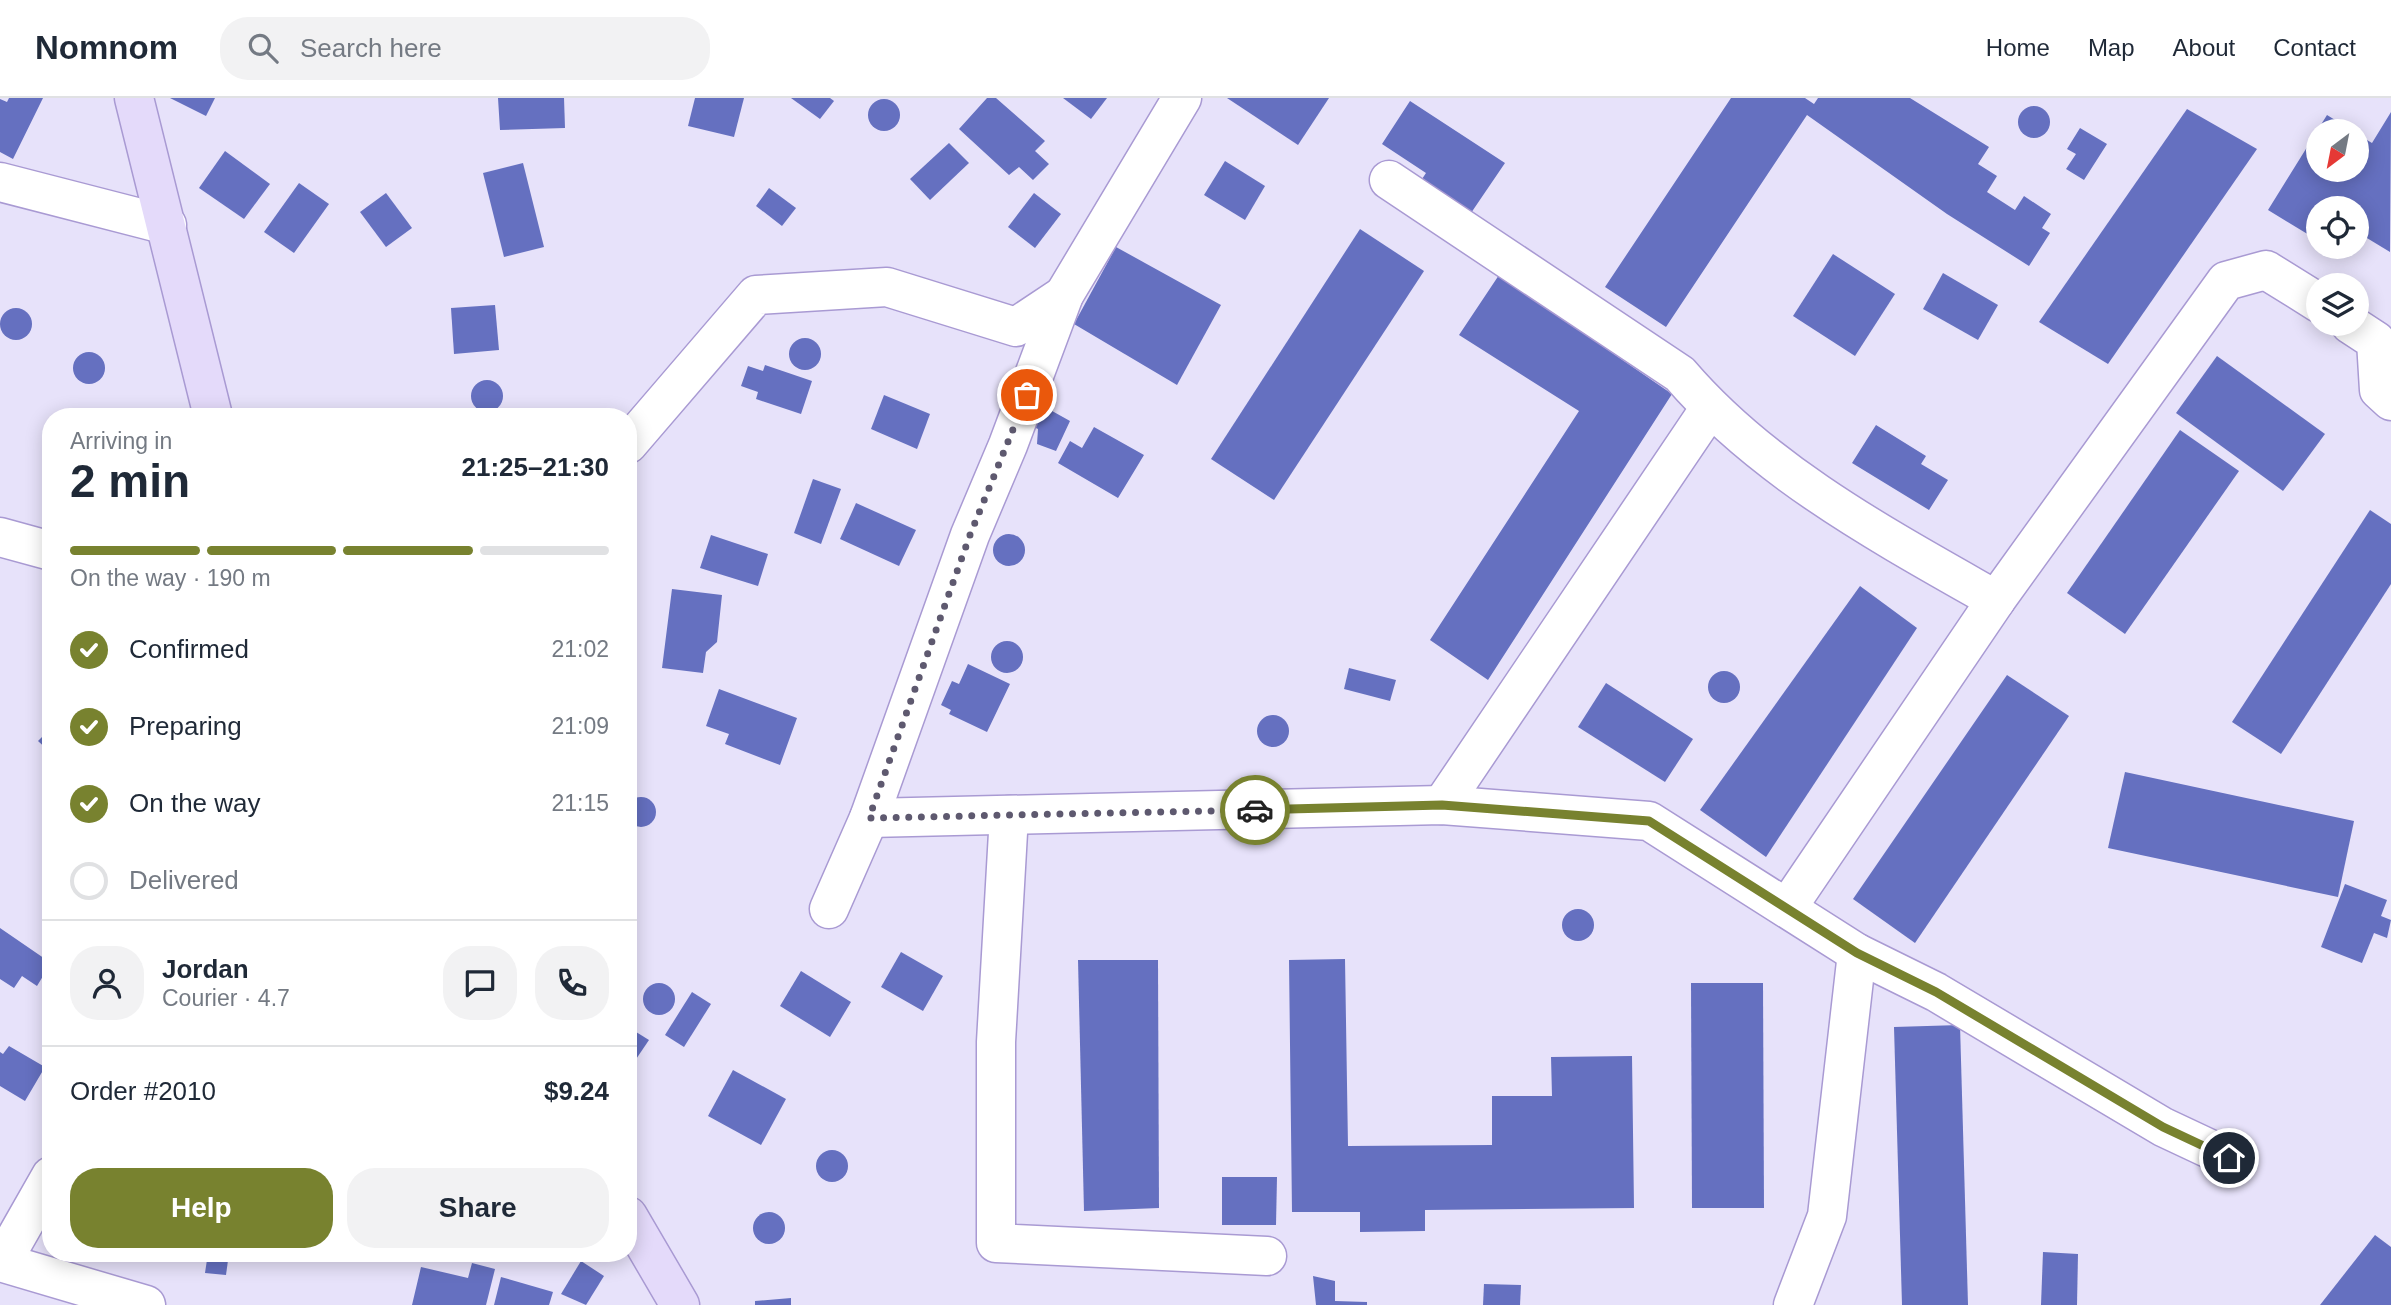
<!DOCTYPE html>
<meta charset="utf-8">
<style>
:root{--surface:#fff;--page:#f2f2f3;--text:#1f2937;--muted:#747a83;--line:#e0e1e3;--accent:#78822f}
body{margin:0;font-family:Helvetica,sans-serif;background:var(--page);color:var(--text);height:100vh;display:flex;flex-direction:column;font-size:26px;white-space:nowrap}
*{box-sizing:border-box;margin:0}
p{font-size:23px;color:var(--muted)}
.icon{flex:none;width:38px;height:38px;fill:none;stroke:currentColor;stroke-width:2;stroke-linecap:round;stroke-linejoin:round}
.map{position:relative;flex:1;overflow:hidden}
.sheet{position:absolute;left:42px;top:310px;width:595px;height:854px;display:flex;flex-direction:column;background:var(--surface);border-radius:28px;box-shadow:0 4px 18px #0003}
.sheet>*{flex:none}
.needle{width:46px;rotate:212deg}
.fabs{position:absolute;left:2306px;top:21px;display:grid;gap:14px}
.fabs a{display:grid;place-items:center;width:63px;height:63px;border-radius:50%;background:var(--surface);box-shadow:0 4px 18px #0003;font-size:35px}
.pin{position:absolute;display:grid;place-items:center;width:60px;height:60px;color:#fff;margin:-30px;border:4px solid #fff;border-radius:50%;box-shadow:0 2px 7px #0007}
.courier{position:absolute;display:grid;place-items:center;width:70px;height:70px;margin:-35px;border:5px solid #78822f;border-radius:50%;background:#fff;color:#222;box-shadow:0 2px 9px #0007}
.overview em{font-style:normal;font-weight:800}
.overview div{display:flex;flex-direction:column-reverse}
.overview{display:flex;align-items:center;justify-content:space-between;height:119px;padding:0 28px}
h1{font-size:46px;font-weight:800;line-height:52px}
.bar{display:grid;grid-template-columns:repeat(4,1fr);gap:10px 7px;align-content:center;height:84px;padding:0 28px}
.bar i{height:9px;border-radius:5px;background:var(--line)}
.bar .current{background:var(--accent)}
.bar p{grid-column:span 4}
.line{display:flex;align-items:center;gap:18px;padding:0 28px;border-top:2px solid var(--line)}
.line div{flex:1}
.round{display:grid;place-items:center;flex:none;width:74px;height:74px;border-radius:28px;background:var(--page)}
ol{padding:0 28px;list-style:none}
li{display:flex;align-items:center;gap:21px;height:77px}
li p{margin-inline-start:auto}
li .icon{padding:7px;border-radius:50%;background:var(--accent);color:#fff;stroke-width:4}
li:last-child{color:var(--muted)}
li i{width:38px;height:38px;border:4px solid var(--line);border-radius:50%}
.cta{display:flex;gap:14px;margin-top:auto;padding:14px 28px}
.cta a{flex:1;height:80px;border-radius:28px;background:var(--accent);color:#fff;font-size:28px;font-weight:800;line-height:80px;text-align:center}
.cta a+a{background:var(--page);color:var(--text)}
header{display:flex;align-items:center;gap:42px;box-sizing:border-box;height:98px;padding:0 35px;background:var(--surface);border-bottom:2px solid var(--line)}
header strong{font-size:33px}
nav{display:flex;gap:38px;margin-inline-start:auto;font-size:24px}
.search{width:490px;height:63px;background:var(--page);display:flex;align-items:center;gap:18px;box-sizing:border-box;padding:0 24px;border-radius:28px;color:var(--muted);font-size:26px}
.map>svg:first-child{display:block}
.building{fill:#6570c0}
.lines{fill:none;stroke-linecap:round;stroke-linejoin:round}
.street-casing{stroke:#a99ad3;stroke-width:41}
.secondary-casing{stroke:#a99ad3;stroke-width:41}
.street{stroke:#fff;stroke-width:38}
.secondary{stroke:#e4dafa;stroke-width:38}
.done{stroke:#5e596f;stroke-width:7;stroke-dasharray:0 12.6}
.route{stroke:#78822f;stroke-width:9}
</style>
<header>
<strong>Nomnom</strong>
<div class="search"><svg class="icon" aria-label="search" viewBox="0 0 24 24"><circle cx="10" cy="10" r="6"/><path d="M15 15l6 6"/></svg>Search here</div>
<nav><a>Home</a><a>Map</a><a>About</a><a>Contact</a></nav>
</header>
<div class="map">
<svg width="2391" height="1207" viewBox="0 0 2391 1207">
<rect width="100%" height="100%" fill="#e7e2fa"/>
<g class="building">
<polygon points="9,0 43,0 13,61 0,54 0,1 7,4"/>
<polygon points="170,0 215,0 206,18"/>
<polygon points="498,0 564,0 565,30 500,32"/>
<polygon points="695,0 744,0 734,39 688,28"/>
<polygon points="791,0 830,0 834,3 820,21"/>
<polygon points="987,0 996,0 1045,43 1035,53 1049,66 1033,82 1019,69 1009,77 959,31"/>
<polygon points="1063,0 1107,0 1091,21"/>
<polygon points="1227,0 1329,0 1298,47"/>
<polygon points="1731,0 1805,0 1814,6 1818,0 1910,0 1989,49 1978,66 1997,78 1987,94 2015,112 2024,98 2051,116 2042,130 2050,135 2029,168 1947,116 1807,17 1666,229 1605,189"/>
<circle cx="884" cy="17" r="16"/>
<polygon points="1410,3 1505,65 1471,115 1414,93 1426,75 1382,46"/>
<circle cx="2034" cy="24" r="16"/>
<polygon points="2187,11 2257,51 2108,266 2039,224"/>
<polygon points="2391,14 2390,154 2357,134 2357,110 2319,110 2319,143 2268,112 2327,17 2353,33 2319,33 2319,72 2357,72 2357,36 2372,45"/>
<polygon points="2080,30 2107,46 2084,82 2066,71 2076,56 2067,51"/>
<polygon points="949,45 969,65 930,102 910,81"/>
<polygon points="225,53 270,86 244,121 199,90"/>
<polygon points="1225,63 1265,88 1245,122 1204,97"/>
<polygon points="523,65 544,149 504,159 483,75"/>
<polygon points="299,85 329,106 294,155 264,134"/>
<polygon points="769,90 796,110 782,128 756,108"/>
<polygon points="386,95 412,130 386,149 360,114"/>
<polygon points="1034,95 1061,116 1035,150 1008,129"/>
<polygon points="1360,131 1424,173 1274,402 1211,361"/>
<polygon points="1116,149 1221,207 1177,287 1074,226"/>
<polygon points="1833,156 1895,196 1855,258 1793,218"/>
<polygon points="1943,175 1998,207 1978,242 1923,211"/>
<polygon points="1499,177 1672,296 1488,582 1430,542 1579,313 1459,237"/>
<polygon points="495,207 499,252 454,256 451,210"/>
<circle cx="16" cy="226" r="16"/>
<circle cx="805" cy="256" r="16"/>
<circle cx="89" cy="270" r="16"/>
<polygon points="2217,258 2325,336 2283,393 2176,315"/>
<polygon points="765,267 812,283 801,316 756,301 758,294 741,288 748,268 763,273"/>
<circle cx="487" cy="298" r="16"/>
<polygon points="884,297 930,316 917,351 871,331"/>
<polygon points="1036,304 1070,323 1056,353 1037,346 1038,331 1028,326"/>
<polygon points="1876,327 1926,358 1921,366 1948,382 1929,412 1852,365"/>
<polygon points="1094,329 1144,357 1118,400 1058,365 1070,343 1082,350"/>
<polygon points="2180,332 2239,373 2125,536 2067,495"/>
<polygon points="813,381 841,391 821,446 794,435"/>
<polygon points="856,405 916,432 899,468 840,441"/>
<polygon points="2370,412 2391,426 2391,486 2281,656 2232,624"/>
<circle cx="1009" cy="452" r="16"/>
<polygon points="711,437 768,456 758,488 700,470"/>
<polygon points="1860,488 1917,530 1766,759 1700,712"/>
<polygon points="672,491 722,497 717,544 706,554 703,575 662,570"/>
<circle cx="1007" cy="559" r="16"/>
<polygon points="968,566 1010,586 987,634 949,616 951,612 941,607 952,583 959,586"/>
<polygon points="1349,570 1396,582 1390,603 1344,591"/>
<circle cx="1724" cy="589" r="16"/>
<polygon points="2007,577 2069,618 1915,845 1853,801"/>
<polygon points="1606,585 1693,641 1665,684 1578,629"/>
<polygon points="719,591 797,620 780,667 725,646 729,636 706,628"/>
<circle cx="1273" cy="633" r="16"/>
<polygon points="51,630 51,655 38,643"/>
<polygon points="2125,674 2354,723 2338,799 2108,750"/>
<circle cx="641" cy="714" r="15"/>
<polygon points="2345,786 2387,802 2381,818 2391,822 2387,840 2374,835 2362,865 2321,849"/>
<circle cx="1578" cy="827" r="16"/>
<polygon points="0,830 51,865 37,888 22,878 14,890 0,881"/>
<polygon points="901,854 943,878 923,913 881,889"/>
<polygon points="1345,861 1348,1048 1492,1047 1492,998 1552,998 1551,959 1632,958 1634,1110 1425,1112 1425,1133 1360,1134 1360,1114 1292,1114 1289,862"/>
<polygon points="1078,862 1158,862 1159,1110 1084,1113"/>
<polygon points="801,873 851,904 830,939 780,908"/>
<polygon points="1691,885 1763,885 1764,1110 1692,1110"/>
<circle cx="659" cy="901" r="16"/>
<polygon points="692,894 711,906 684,949 665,937"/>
<polygon points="1960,927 1968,1207 1902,1207 1894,929"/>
<polygon points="628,929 649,942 628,973"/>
<polygon points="9,948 45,969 25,1003 0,988 0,954 3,956"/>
<polygon points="733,972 786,1001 761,1047 708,1018"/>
<circle cx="832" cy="1068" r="16"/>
<polygon points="1222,1079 1277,1079 1276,1127 1222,1127"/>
<circle cx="769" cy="1130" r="16"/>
<polygon points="2375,1137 2391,1149 2391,1207 2320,1207"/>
<polygon points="2043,1154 2078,1156 2077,1207 2041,1207"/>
<polygon points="208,1155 229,1155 226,1177 205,1175"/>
<polygon points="296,1155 327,1155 326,1164 295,1160"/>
<polygon points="581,1163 604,1178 586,1207 561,1196"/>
<polygon points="472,1165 495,1171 486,1207 412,1207 421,1169 468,1180"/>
<polygon points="1313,1178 1335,1183 1335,1203 1367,1204 1367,1207 1316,1207"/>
<polygon points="501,1179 553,1194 549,1207 494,1207"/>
<polygon points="1484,1186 1521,1187 1520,1207 1483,1207"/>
<polygon points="791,1200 791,1207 755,1207 755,1203"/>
</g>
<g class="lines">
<defs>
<g id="street">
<path d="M1389,82L1680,276C1764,374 1885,439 1996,502"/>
<polyline points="0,84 167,127"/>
<polyline points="2350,226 2376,243 2379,292 2391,303"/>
<polyline points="628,346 756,197 887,189 1016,229 1064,197"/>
<polyline points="0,439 51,453"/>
<polyline points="1442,707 1710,310"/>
<polyline points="1009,717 996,944 996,1145 1267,1158"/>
<polyline points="869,720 1442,707 1649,723 1857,855 1936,894 2163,1029 2229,1060"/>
<polyline points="1787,810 1996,502 2226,183 2266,172 2319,205"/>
<polyline points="829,811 869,720 970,437 1008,347 1064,197 1182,0"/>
<polyline points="0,1164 146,1207"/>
<polyline points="2,1164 51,1078"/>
<polyline points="1793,1207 1827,1118 1857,855"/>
</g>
<g id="secondary">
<polyline points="134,0 213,318"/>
<polyline points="628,1118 680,1207"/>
</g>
</defs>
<use href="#street" class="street-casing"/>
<use href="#secondary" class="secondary-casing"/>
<use href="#street" class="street"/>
<use href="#secondary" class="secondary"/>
</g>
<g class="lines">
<polyline class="done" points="1027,297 970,437 869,720 1255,712"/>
<polyline class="route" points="1255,712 1442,707 1649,723 1857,855 1936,894 2163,1029 2229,1060"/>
</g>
</svg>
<div class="fabs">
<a><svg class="needle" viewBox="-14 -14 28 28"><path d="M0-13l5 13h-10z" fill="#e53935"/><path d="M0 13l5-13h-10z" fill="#747a83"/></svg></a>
<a><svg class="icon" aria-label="locate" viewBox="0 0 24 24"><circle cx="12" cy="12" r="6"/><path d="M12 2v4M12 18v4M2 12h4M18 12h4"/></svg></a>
<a><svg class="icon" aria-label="layers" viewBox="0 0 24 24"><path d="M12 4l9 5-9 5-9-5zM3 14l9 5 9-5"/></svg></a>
</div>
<div class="pin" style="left:1027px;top:297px;background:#ea580c"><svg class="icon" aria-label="bag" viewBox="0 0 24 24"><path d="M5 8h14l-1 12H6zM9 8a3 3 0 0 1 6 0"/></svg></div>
<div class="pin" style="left:2229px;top:1060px;background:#1f2937"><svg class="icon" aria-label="home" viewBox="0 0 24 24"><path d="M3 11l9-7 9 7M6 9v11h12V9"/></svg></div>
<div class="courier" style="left:1255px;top:712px"><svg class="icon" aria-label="car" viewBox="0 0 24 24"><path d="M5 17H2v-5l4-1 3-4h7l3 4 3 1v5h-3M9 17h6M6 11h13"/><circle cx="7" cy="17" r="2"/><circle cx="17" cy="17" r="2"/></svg></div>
<section class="sheet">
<div class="overview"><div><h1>2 min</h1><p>Arriving in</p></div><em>21:25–21:30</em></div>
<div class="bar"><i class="current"></i><i class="current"></i><i class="current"></i><i></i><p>On the way · 190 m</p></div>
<ol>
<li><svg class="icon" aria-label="check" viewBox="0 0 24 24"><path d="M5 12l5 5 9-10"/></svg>Confirmed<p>21:02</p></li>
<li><svg class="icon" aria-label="check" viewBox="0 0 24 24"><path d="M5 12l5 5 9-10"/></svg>Preparing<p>21:09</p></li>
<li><svg class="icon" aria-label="check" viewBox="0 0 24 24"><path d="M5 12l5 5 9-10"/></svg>On the way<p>21:15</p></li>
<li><i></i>Delivered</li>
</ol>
<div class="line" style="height:126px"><a class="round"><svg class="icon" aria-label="person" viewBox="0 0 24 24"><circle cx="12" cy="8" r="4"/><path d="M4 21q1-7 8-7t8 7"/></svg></a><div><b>Jordan</b><p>Courier · 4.7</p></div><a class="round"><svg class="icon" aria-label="chat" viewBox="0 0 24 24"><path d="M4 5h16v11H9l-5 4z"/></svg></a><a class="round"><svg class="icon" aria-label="phone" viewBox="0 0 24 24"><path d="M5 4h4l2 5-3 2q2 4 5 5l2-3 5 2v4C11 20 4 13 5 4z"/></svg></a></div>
<div class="line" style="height:91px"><div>Order #2010</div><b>$9.24</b></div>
<div class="cta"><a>Help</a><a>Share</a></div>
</section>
</div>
